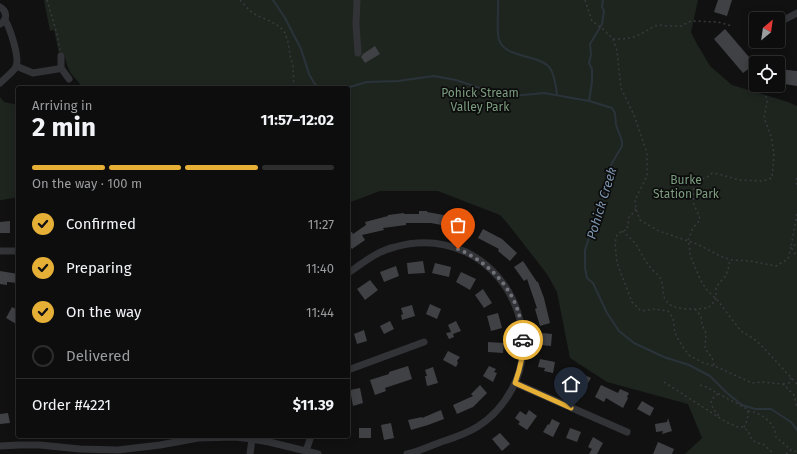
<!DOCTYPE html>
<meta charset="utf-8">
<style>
:root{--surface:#0d0d0e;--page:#161617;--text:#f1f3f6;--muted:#9a9c9e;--line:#2d2d2e;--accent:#e6af36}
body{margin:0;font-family:"Fira Sans",sans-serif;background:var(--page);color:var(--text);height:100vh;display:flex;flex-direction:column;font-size:15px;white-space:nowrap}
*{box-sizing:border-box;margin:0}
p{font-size:13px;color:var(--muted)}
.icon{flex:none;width:22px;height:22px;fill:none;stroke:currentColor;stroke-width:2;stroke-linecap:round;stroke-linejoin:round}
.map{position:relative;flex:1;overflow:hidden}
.details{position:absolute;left:16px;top:86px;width:334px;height:352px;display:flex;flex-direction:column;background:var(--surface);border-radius:4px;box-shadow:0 2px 10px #0003,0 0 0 1px var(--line)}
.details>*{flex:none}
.needle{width:26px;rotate:29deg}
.controls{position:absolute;left:749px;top:12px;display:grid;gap:8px}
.controls a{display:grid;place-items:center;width:36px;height:36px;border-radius:4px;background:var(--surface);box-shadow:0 2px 10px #0003,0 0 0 1px var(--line);font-size:20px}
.pin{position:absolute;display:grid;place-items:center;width:34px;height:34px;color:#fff;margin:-41px -17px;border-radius:50% 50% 50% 0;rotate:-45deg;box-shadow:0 0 4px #0007}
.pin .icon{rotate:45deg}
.courier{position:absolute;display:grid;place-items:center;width:40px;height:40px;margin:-20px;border:3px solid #e6af36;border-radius:50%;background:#fff;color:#222;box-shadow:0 1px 5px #0007}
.overview em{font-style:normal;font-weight:700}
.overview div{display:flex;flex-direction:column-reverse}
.overview{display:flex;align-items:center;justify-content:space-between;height:68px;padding:0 16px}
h1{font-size:26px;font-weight:700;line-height:30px}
.bar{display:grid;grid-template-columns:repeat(4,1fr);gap:6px 4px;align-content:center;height:48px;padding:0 16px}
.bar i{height:5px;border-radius:3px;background:var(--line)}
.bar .current{background:var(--accent)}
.bar p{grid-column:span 4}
.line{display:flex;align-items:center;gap:10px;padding:0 16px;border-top:1px solid var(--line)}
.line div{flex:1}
ol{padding:0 16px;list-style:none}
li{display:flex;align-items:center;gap:12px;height:44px}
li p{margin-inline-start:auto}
li .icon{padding:4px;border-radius:50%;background:var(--accent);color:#111;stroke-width:4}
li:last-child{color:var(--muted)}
li i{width:22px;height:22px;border:2px solid var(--line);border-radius:50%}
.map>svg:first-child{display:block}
.green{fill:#1e251f}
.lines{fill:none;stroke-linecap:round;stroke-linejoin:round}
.stream{stroke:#2b333a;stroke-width:2}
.building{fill:#404145}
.path{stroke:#383a3e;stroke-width:1.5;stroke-dasharray:2 3;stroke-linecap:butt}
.minor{stroke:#323337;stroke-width:7}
.done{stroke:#70737a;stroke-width:4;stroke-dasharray:0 7.2}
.route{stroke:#e6af36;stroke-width:5}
.labels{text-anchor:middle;stroke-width:3.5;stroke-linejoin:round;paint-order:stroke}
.park-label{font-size:12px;fill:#7b9c7e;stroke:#0c0c0d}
.water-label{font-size:13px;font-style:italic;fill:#7c94ac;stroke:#0c0c0d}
</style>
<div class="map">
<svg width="797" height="454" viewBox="0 0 797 454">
<rect width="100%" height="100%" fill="#111112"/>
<g class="green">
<path d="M44,0H698L691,32L697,44L710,66L732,85L788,102L797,106V454H685L702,438L688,404L607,382L570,358L557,292L547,274L508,224L500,215L438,191H380L348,203V88H82C80,83 76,79 72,75C67,68 66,60 64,53H59L54,30L50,31Z"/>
<polygon points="0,97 4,102 18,105 18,197 2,200 0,200"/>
</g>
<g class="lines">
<g class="stream">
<polyline points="273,0 285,18 301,49 309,74 314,83 319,88"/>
<path d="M498,0C499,11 496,31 499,40C506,59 539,54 550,68C555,76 556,86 557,95"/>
<polyline points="346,88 367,82 398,81 434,76 456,80 497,94 513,96 544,93 589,101 612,108 615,113 616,125 622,141 622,146 612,163 608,173 598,221 591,232 585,250 585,268 587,278 593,283 607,313 619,331 634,343 664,357 689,365 710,376 727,393 742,405 755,409 771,409 791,422 797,430"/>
<polyline points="589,101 592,82 592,69 589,63 591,55 590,44 602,24 604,11 602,7 603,0"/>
</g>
</g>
<g class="building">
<polygon points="718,0 732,0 727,16 714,12"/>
<polygon points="725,29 755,64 743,73 714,39"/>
<polygon points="375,46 380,54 365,63 361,57 363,54"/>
<polygon points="778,69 797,71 797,86 778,83"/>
<polygon points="419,211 427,211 427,212 460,218 461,217 475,222 471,233 457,229 457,228 431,223 406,223 406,225 383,228 384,230 362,235 365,240 352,249 348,243 348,234 352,232 353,234 366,225 365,222 388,216 388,215 404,213 404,214 419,214"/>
<polygon points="10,221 10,233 0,233 0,222"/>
<polygon points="483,229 502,239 517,253 510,261 498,251 499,249 478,238"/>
<polygon points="423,261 425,273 408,274 407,263"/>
<polygon points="523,261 537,282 538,282 544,298 550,323 540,326 535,309 537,308 527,279 524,281 514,267"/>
<polygon points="435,263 451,267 449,277 432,273"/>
<polygon points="396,266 399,276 384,282 380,272"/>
<polygon points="0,271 18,274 18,283 7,282 7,285 0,284"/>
<polygon points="461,272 476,279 470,290 456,282"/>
<polygon points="370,280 378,290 365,300 357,289"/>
<polygon points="483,289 492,303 484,308 475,295"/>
<polygon points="430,304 441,309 437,319 426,314"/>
<polygon points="412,305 415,316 402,320 401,315 403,314 401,308"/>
<polygon points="12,307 18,310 18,325 6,318"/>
<polygon points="498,313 502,328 491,331 487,316"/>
<polygon points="390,321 394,329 384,334 380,326"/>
<polygon points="456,321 461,331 453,334 454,337 449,339 446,333 451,332 448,325"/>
<polygon points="364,330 367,341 357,344 354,334"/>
<polygon points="542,333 552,334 551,346 541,345"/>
<polygon points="488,342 504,343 503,353 488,352"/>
<polygon points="448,351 460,357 457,361 458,363 456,367 443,360"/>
<polygon points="540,359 555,362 553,373 544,371 545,368 538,367"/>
<polygon points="408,366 412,379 385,388 386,391 375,395 370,380 389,374 389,372"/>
<polygon points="489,366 496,369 494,372 497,373 493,382 483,376"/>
<polygon points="433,367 438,383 427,386 425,376 427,376 425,370"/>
<polygon points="583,374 591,378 583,392 572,387 576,378 580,380"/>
<polygon points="480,385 487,393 473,407 457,414 453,405 473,396 471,394"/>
<polygon points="601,385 618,393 620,389 629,393 627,397 628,398 623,408 606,398 604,402 595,397"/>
<polygon points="360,388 363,403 353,406 350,390"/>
<polygon points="642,401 654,408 650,416 637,409"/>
<polygon points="441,410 444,419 428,425 411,430 408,420 422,417 422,418"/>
<polygon points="529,410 537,416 527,430 518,424 520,422 515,418 520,411 526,415"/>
<polygon points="8,413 10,423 0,424 0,414"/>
<polygon points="668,418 672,431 662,434 663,431 656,432 655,424 667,422"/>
<polygon points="552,419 560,423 553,437 543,432 548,424 549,425"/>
<polygon points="391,423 394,438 384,440 381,425"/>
<rect x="359" y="428" width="12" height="10"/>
<polygon points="570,428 581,432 577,442 566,438"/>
<polygon points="500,433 510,444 502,451 492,439"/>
<polygon points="593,437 603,443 597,454 589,454 592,449 588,447"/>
<polygon points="658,442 674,449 672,454 653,454"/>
</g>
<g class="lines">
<g class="path">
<polyline points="47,0 57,34 60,50"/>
<polyline points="240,0 250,11 258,16 270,21 280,27 285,33 288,42 290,55 293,66 294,88"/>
<polyline points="585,0 592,21 604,30 613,39 617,51 621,88 634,115 647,153 647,176 635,200 636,209 640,220 659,231 697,244 720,256 731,260 750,261 776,266 788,259 791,247 797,244"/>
<polyline points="613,39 620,39 631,38 637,36 655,26 660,25 667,26 681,26 691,21 718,22 732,26"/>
<path d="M759,85L767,91L766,96L767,102L764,118L771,136L774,154L772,178L763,181L739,180L719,174L712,173C705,180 704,177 698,181C692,185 693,198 694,205C696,210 699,214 700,220L693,228L688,240L690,250V255L700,279L706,289L718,301L741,331L754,339L761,345L797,384"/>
<polyline points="797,178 796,180 797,188"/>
<polyline points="636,209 633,213 629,217 627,230 622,231 617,235 615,243 617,263 632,302 641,311 654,309 668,311 673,318 675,333 682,346 690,356 704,363 717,367 752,383 761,382 783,384 794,395 797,408"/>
<polyline points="797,214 791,247 797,257"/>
<path d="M622,231C624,233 627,235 629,237C639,245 642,258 650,267C653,271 658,274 660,278C664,285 662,293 665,299C671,312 696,309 708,308L714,302L716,298V288L719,283L725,277L728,270L730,259"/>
<polyline points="695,309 701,316 702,325 706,333 705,348 708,353 712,357 714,365"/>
<polyline points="664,382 726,422 738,427 744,427 749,433 752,440 757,443 763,444 774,454"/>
<polyline points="783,384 789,383 791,378"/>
<path d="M700,385L706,387L747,409C749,415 747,422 744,427"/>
<polyline points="718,394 714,397 711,401 713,409 719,416"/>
<path d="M748,411C759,412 771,420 775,431C775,432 776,436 776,437C778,439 788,447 791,450"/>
<polyline points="786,454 791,450 797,452"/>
</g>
<g class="minor">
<polyline points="357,0 356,24 358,53"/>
<path d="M0,7C7,11 8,20 0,24"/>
<polyline points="778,23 797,13"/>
<polyline points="61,56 61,68 69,79"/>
<polyline points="16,66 33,73 58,69 61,68"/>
<path d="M0,83C4,79 14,71 16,67C20,58 10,28 5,20"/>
<polyline points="0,251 18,251"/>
<path d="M348,273C363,263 377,251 395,247C419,240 444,242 466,252C516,276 538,341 512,389C504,404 492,418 477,427C466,434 453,438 441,442C430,446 418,452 407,454"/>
<polyline points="348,370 424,342"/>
<polyline points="515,383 627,432"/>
<polyline points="0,446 19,445 40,445 80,449 118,450 160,445 198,438 235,437 252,439 269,442 318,454"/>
<polyline points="306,451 311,436"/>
<polyline points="250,454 252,439"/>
</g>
</g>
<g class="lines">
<path class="done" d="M458,249C489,262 516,290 521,324C522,329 522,335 523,340"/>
<path class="route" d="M523,340C524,355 520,369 515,383L571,408"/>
</g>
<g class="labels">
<g class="park-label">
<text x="480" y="97">Pohick Stream<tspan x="480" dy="14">Valley Park</tspan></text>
<text x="686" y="184">Burke<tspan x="686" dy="14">Station Park</tspan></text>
</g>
<g class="water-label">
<text transform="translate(601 203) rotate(-73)" y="5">Pohick Creek</text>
</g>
</g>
</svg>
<div class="controls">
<a><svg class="needle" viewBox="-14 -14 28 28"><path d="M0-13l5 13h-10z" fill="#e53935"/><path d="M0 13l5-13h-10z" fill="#9a9c9e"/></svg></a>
<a><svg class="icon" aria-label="locate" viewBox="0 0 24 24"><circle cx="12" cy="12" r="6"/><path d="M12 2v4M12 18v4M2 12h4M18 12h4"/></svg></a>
</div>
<div class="pin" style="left:458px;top:249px;background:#ea580c"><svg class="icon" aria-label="bag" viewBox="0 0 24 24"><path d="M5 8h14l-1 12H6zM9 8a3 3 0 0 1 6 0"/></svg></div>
<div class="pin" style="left:571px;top:408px;background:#1f2937"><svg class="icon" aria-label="home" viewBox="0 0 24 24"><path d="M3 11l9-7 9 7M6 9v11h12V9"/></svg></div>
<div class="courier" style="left:523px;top:340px"><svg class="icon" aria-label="car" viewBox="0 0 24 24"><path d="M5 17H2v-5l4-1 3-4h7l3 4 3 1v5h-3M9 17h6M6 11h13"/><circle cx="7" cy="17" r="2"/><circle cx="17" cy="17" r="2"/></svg></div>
<section class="details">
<div class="overview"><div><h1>2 min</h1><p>Arriving in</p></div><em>11:57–12:02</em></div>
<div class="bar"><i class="current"></i><i class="current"></i><i class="current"></i><i></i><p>On the way · 100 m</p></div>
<ol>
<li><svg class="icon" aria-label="check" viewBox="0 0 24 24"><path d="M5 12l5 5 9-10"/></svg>Confirmed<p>11:27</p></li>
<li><svg class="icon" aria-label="check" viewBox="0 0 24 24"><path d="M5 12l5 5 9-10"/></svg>Preparing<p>11:40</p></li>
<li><svg class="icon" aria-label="check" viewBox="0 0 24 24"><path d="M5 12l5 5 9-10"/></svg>On the way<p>11:44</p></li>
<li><i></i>Delivered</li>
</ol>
<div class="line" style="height:52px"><div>Order #4221</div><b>$11.39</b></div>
</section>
</div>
